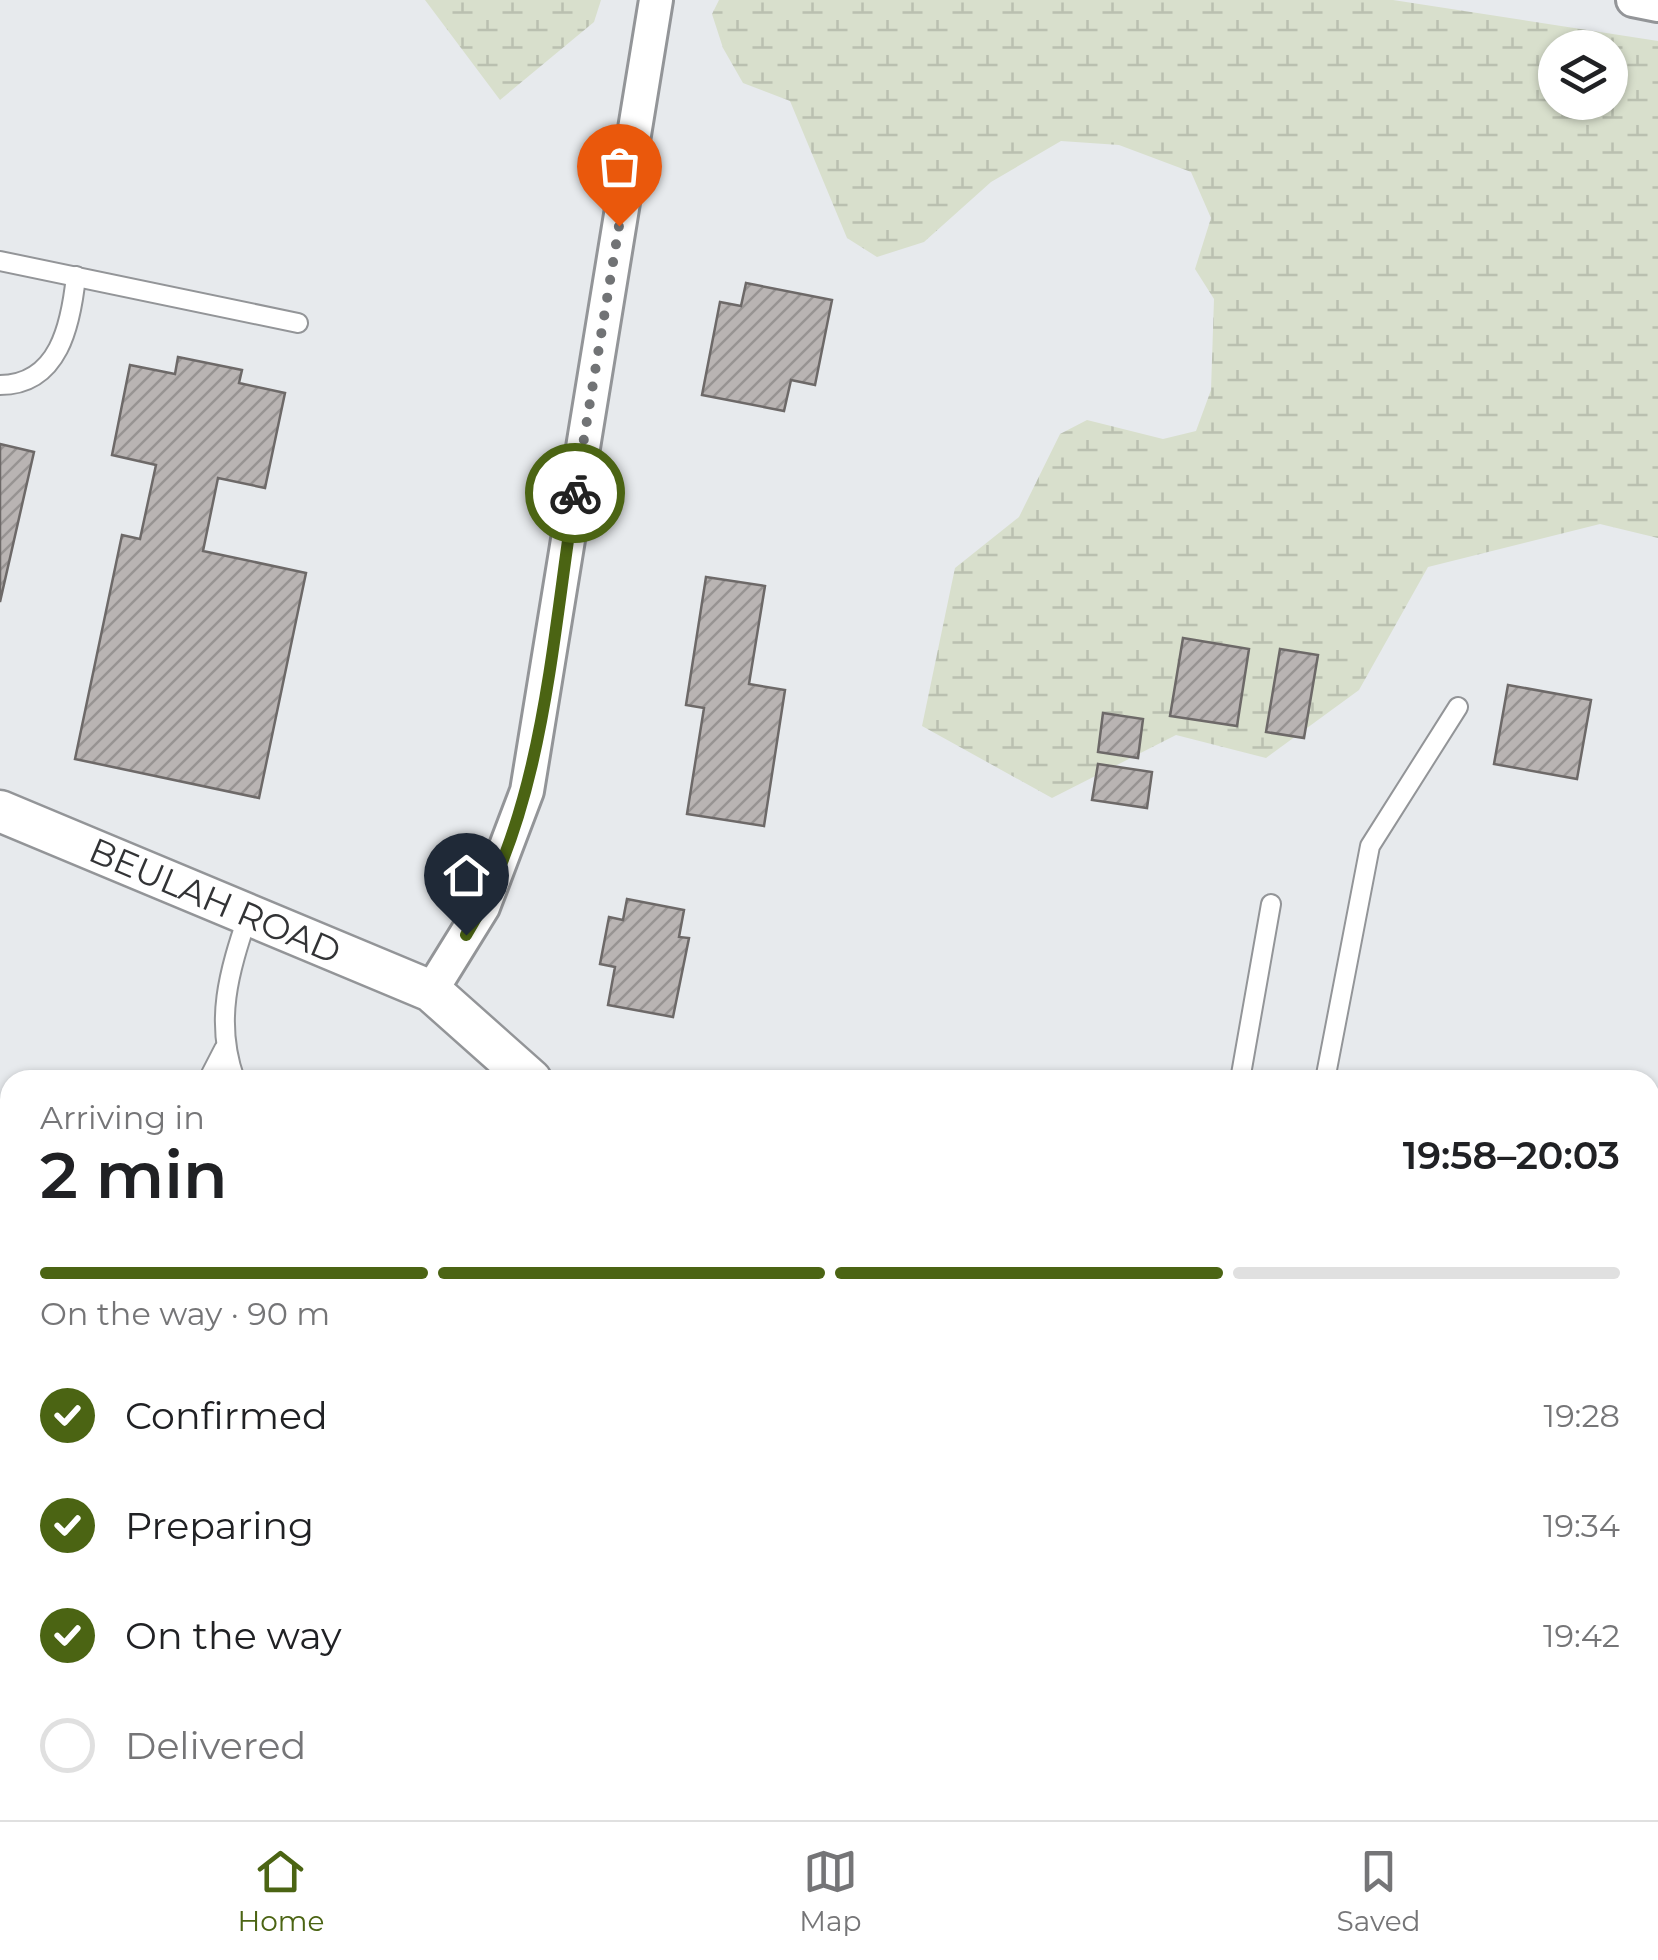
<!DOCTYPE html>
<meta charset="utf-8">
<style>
:root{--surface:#fff;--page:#f2f2f2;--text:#202124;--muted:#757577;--line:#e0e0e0;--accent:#4b6413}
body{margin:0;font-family:Montserrat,sans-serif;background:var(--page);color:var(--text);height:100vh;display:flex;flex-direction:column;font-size:38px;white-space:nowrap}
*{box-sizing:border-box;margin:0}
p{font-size:32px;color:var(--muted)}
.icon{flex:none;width:55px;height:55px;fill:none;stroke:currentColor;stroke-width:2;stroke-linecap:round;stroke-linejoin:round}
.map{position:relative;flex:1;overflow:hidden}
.side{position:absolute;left:0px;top:1070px;width:1660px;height:750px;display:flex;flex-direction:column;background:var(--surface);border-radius:30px 30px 0 0;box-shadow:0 2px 8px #0004}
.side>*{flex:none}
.controls{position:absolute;left:1538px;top:30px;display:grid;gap:20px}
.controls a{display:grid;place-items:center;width:90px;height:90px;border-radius:50%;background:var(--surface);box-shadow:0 2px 8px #0004;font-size:50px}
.pin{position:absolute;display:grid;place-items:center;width:85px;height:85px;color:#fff;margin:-102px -42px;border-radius:50% 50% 50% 0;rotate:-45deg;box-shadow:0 0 10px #0007}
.pin .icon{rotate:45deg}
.courier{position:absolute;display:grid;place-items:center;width:100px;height:100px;margin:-50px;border:8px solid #4b6413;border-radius:50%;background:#fff;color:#222;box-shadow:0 2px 12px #0007}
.summary em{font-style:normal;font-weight:600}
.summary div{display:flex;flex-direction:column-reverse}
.summary{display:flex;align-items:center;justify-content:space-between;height:170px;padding:0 40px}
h1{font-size:65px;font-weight:600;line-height:75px}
.bar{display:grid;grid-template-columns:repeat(4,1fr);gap:15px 10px;align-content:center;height:120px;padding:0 40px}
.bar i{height:12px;border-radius:8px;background:var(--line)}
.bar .current{background:var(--accent)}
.bar p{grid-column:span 4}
ol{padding:0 40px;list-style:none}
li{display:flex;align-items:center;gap:30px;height:110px}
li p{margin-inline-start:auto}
li .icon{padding:10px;border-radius:50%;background:var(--accent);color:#fff;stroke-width:4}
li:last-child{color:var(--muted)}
li i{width:55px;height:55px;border:5px solid var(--line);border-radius:50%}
.dock{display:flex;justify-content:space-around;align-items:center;height:140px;border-top:2px solid var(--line);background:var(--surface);font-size:28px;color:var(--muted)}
.dock a{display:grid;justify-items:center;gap:5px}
.dock .current{color:var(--accent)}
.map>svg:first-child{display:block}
.wetland{fill:url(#wetland-marsh);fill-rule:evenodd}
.building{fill:url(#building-hatch);stroke:#6d6968;stroke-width:2.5}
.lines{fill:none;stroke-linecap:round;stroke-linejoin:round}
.service-casing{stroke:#939598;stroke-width:22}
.minor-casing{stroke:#939598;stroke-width:38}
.tertiary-casing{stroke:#939598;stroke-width:45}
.service{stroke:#fff;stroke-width:18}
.minor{stroke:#fff;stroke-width:32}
.tertiary{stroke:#fff;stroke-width:40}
.done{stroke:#717375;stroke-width:10;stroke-dasharray:0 18}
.route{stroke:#4b6413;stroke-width:12}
.labels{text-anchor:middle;stroke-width:8;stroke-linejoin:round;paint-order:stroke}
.street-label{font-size:35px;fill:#323335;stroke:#fff}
</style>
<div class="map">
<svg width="1658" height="1820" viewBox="0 0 1658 1820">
<defs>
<pattern id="wetland-marsh" width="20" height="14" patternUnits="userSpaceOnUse" patternTransform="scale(2.5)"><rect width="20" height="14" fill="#d8dfcc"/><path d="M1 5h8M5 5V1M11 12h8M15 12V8" fill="none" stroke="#bac0b0"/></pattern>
<pattern id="building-hatch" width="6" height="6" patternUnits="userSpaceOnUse" patternTransform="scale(2.5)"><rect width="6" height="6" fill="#b9b4b3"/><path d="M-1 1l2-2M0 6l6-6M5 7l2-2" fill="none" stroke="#979392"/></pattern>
</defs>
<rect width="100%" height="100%" fill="#e7eaed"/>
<g class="wetland">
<polygon points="425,0 601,0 594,22 500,100"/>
<path d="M719,0H1393L1658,41V538L1600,524L1428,567L1359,690L1266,758L1176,735L1052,798L922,726L955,568L1019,517L1060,434L1087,420L1163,439L1196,431L1211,390L1214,299L1195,269L1211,218L1191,172L1119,145L1061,141L991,182L924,242L877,257L847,238L790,101L743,83L723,48L712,14ZM1555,48H1610V102H1555Z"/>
<polygon points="0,1803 10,1806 10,1810 76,1820 0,1820"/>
<polygon points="218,1810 368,1810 367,1820 204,1820"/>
</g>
<g class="building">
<polygon points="746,283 832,300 815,385 791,380 784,411 702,395 720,302 741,306"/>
<polygon points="178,357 242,370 239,383 285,393 265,488 218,478 203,551 306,573 259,798 75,759 122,535 140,539 156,465 112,455 130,365 175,374"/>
<polygon points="0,444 34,452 0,602"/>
<polygon points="706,577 765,586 749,684 785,690 764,826 687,814 704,708 686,705"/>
<polygon points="1183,638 1249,649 1237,726 1170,716"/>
<polygon points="1280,649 1318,655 1304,738 1266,732"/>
<polygon points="1508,685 1591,700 1577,779 1494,764"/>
<polygon points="1103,713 1143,719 1138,758 1098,752"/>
<polygon points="1098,764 1152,772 1147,808 1092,800"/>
<polygon points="627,899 684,910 679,937 689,938 673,1017 608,1005 615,967 600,964 609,917 623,920"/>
<polygon points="964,1810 1030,1810 1027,1820 990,1820 991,1815"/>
</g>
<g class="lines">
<defs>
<g id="service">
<polyline points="0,261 298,323"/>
<path d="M0,385C59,385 71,324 76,276"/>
<polyline points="208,1080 224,1049"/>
<path d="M235,1080C214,1021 229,972 248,915"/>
<polyline points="1240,1080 1271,904"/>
<polyline points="1325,1080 1370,846 1458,707"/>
<polyline points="0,1291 10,1284"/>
<polyline points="0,1666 10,1668"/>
<polyline points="1094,1820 1095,1810"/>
<polyline points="1195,1820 1197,1810"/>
</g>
<g id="minor">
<polyline points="1633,0 1658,5"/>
<polyline points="431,991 483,907 527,791 656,0"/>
</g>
<g id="tertiary">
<polyline points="0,811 431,991 531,1080"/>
<polyline points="744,1810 746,1820"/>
</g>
</defs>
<use href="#service" class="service-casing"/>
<use href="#minor" class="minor-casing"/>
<use href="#tertiary" class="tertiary-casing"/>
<use href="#service" class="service"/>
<use href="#minor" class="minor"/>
<use href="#tertiary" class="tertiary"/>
</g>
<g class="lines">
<polyline class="done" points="575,493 619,226"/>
<path class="route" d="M466,935C544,809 552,637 575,493"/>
</g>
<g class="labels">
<g class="street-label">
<text transform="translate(215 901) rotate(23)" y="12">BEULAH ROAD</text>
</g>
</g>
</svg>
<div class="controls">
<a><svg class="icon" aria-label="layers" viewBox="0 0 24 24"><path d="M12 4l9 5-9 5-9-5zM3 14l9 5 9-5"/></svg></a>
</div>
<div class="pin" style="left:619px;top:226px;background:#ea580c"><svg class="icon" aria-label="bag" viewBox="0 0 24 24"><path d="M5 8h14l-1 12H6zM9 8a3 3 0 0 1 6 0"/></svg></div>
<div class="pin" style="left:466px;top:935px;background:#1f2937"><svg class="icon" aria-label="home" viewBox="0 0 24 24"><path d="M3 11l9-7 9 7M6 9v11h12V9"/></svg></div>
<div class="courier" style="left:575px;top:493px"><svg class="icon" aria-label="bike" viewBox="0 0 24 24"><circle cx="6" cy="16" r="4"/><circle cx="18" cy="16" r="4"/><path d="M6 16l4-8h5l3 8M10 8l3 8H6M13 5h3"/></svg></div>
<section class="side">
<div class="summary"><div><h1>2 min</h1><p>Arriving in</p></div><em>19:58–20:03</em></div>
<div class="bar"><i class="current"></i><i class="current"></i><i class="current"></i><i></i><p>On the way · 90 m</p></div>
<ol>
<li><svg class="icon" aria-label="check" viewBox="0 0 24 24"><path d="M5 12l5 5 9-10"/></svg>Confirmed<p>19:28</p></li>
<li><svg class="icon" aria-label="check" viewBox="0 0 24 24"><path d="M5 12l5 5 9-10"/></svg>Preparing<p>19:34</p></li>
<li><svg class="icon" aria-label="check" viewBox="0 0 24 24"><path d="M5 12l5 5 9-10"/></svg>On the way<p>19:42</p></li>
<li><i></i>Delivered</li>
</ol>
</section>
</div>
<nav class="dock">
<a class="current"><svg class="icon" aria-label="home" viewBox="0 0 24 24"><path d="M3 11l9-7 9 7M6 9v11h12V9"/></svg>Home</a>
<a><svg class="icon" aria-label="map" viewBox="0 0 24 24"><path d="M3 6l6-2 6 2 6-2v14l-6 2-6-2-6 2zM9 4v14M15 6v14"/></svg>Map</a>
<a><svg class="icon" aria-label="saved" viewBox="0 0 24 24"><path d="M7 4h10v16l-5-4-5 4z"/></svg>Saved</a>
</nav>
